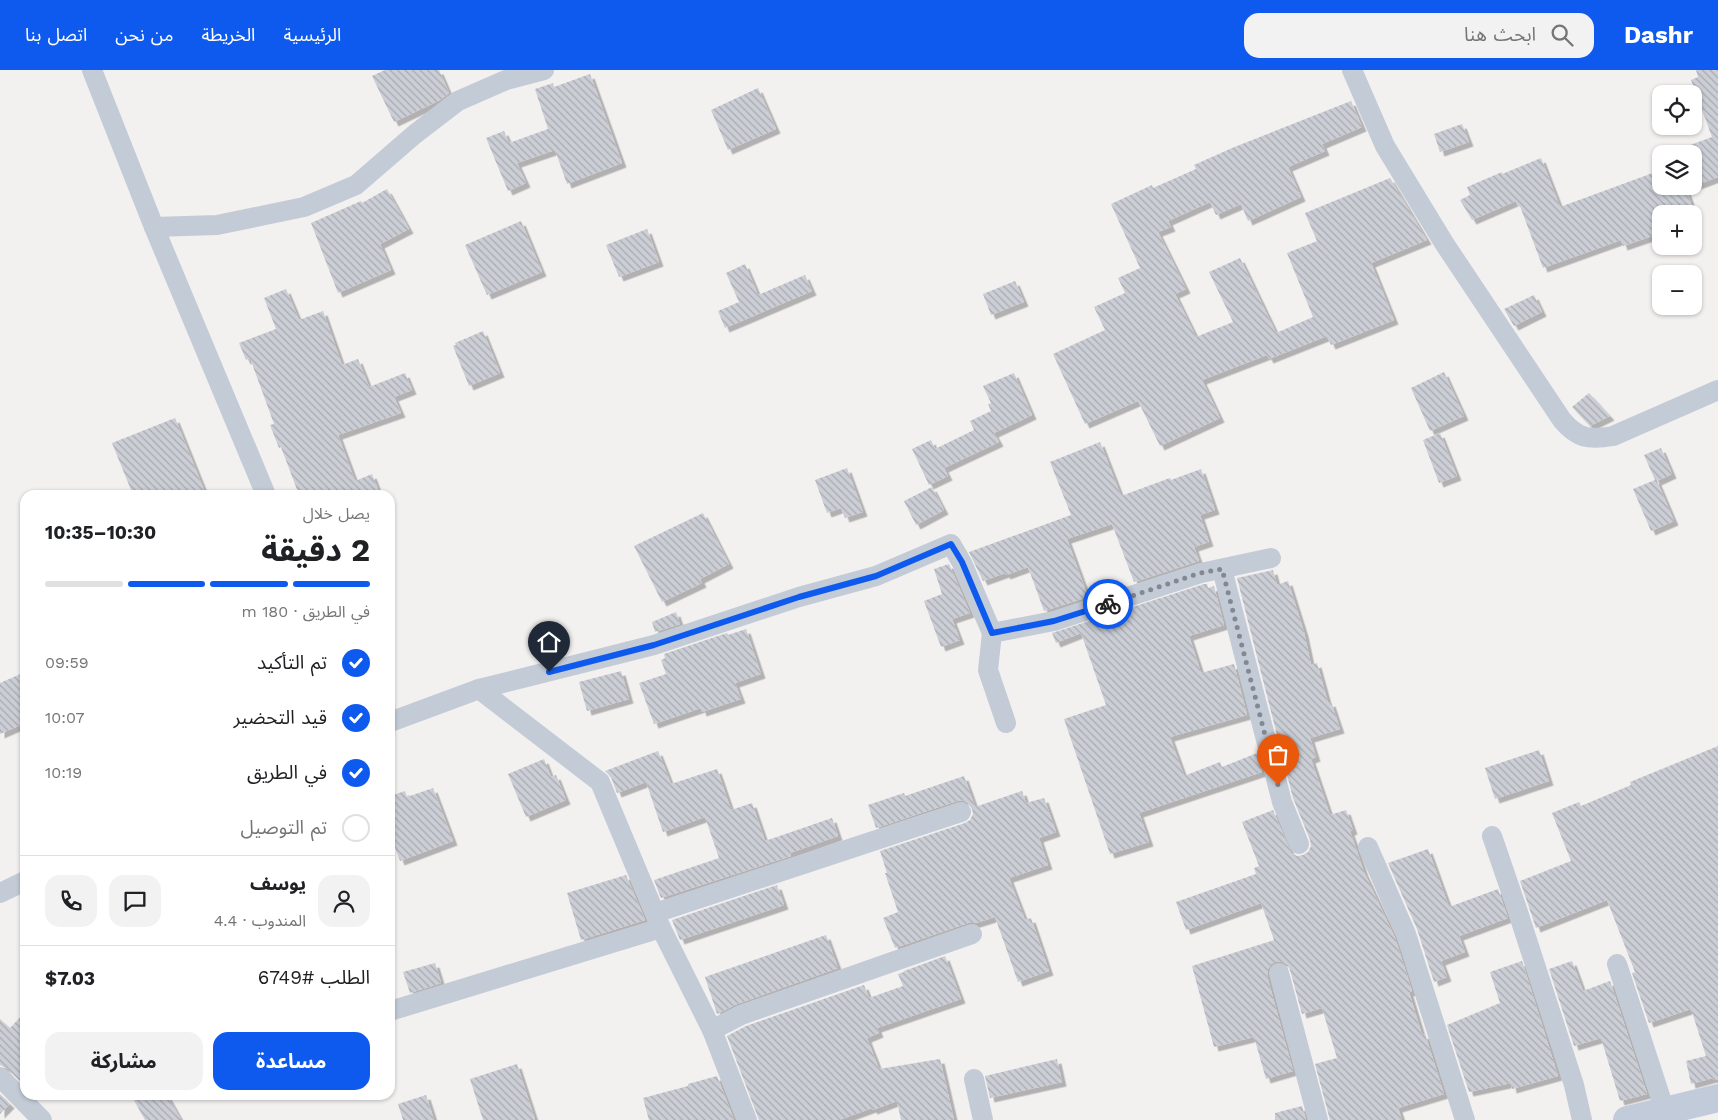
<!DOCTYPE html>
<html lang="ar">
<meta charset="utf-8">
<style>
:root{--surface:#fff;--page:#f2f2f2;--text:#202124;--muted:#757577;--line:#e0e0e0;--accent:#0f5aee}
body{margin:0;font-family:"Work Sans","Noto Sans Arabic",sans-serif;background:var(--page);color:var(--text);direction:rtl;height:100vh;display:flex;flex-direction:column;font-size:19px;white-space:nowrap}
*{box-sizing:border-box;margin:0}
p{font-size:16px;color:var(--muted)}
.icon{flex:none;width:28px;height:28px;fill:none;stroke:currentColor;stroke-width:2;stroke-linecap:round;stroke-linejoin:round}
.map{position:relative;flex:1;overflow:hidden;direction:ltr}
.side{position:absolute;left:20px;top:420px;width:375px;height:610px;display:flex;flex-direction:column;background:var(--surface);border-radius:15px;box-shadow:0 1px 4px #0004;direction:rtl}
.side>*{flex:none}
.tools{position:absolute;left:1652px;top:15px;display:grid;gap:10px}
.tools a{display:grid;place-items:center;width:50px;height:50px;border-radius:10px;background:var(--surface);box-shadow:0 1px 4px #0004;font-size:25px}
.pin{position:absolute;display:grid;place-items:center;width:42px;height:42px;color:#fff;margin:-51px -21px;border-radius:50% 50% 50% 0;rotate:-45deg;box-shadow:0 0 5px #0007}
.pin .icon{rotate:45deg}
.courier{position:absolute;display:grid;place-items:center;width:50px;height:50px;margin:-25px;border:4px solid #0f5aee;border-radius:50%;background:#fff;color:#222;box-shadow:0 1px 6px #0007}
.headline em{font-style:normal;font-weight:700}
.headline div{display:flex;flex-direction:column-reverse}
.headline{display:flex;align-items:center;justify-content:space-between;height:85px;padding:0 25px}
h1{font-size:32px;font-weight:700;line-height:38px}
.bar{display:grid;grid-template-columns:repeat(4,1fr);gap:8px 5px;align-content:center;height:60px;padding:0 25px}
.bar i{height:6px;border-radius:4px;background:var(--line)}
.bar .active{background:var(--accent)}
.bar p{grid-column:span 4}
.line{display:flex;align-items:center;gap:12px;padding:0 25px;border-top:1px solid var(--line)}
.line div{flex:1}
.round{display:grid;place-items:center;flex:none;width:52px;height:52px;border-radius:15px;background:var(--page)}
ol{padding:0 25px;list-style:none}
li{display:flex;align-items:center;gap:15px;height:55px}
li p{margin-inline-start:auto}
li .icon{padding:5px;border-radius:50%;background:var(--accent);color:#fff;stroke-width:4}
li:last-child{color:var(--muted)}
li i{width:28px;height:28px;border:2px solid var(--line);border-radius:50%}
.button{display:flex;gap:10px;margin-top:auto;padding:10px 25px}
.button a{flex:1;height:58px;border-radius:15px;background:var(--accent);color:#fff;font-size:20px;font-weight:700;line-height:58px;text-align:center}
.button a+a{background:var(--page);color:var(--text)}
header{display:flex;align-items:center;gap:30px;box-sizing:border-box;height:70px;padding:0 25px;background:var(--accent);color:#fff}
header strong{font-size:24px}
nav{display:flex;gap:28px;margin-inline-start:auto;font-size:18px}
.search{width:350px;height:45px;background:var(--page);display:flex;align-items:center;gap:12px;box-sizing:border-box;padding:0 18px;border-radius:15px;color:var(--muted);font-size:19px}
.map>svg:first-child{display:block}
.building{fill:url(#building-back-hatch);filter:url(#shadow)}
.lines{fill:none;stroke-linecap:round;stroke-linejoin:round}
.street{stroke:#c3cbd6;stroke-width:20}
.secondary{stroke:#c2cbda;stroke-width:28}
.done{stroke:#838992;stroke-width:5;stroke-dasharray:0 9}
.route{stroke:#0f5aee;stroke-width:6}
</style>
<header>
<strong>Dashr</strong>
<div class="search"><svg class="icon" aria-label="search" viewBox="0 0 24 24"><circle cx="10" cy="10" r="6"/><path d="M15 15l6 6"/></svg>ابحث هنا</div>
<nav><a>الرئيسية</a><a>الخريطة</a><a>من نحن</a><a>اتصل بنا</a></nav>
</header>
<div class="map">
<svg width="1718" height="1050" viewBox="0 0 1718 1050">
<defs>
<pattern id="building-back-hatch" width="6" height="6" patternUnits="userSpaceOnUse" patternTransform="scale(1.25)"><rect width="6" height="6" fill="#ccced6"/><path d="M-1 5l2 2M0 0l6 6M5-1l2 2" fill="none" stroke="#a7aab1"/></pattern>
<filter id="shadow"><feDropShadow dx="4.5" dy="4.5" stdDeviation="0" flood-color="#0004"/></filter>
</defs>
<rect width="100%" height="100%" fill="#f3f0f0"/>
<g class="building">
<polygon points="385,0 439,0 449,23 440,30 394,52 372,6"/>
<polygon points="1696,0 1718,0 1718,107 1694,116 1694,84 1675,84 1674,81 1712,67 1691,10 1698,7"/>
<polygon points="590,4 622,93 567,114 555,80 517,93 526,113 508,121 486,68 504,61 509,73 548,59 535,19 553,13 554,17"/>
<polygon points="758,18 776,59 728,80 711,40"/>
<polygon points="1351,31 1362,57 1322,74 1325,81 1288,97 1301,127 1248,151 1241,134 1216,145 1210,132 1168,151 1171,157 1158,162 1186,219 1175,224 1196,267 1233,252 1209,202 1240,188 1276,263 1313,247 1287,183 1317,171 1305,143 1390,108 1427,170 1371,193 1394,250 1331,275 1327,266 1269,289 1267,285 1202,310 1220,348 1160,376 1138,331 1085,354 1053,284 1105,260 1094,237 1125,223 1118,208 1140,198 1111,134 1152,115 1153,118 1196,99 1194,95 1232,78"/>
<polygon points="1462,54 1469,72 1440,82 1434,64"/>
<polygon points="1541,88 1560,137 1661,100 1661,116 1693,116 1686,119 1696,148 1694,149 1694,144 1661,144 1661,163 1623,176 1621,170 1543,198 1520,136 1518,137 1516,131 1472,150 1460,130 1470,125 1467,117 1502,102 1502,104"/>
<polygon points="387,119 409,159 380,174 391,200 338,223 311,153 361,131 362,133"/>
<polygon points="521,151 542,202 487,225 465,175"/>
<polygon points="647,159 659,192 619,207 606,175"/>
<polygon points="745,194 758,225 805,205 812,221 725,258 718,241 739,232 726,203"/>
<polygon points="1015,211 1024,232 991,245 983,224"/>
<polygon points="286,219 299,250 323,241 342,295 358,289 369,317 405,303 412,320 394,327 401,343 338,365 355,411 372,404 380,425 299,425 281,377 279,378 270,355 274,354 250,288 246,290 239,273 276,259 264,228"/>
<polygon points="1534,225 1542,242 1514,256 1504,239"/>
<polygon points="483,261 500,303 469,316 453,276 456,275 455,273"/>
<polygon points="1444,302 1464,346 1430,361 1411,318"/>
<polygon points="1014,303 1032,345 994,363 999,372 944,398 948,406 929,415 912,379 931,370 935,379 974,360 970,351 991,341 988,334 991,333 983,316"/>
<polygon points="1589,323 1610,346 1590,356 1572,337"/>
<polygon points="175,348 206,425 133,425 112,373"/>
<polygon points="1440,363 1457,406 1439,413 1423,370"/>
<polygon points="1100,372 1121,426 1170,408 1171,410 1201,399 1215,440 1200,445 1209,472 1194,477 1199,491 1134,512 1112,454 1067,469 1088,527 1044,541 1028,497 1006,505 1005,503 983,511 969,482 1071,445 1050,392"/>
<polygon points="1661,378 1672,404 1657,411 1674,451 1651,461 1633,419 1655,410 1644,385"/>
<polygon points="847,398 863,442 845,448 841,438 827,443 815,410"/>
<polygon points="932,417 944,440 916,455 904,431"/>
<polygon points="703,443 729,494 700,509 702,513 662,532 634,476"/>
<polygon points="949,494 970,543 952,549 960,570 941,577 924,531 942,524 934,499"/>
<polygon points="1273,500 1277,515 1288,511 1304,562 1311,595 1317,593 1328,633 1331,632 1340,659 1310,668 1316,687 1311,689 1330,745 1346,740 1353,760 1350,761 1364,802 1395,868 1412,921 1409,922 1422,965 1425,964 1444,1024 1398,1038 1402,1050 1330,1050 1315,994 1337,988 1322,938 1302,944 1290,900 1288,895 1283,892 1276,891 1271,894 1268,899 1267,906 1293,1001 1266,1009 1254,967 1214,977 1192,896 1274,870 1261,833 1186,860 1176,832 1256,804 1254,798 1259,796 1242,752 1273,740 1291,783 1297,786 1303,785 1308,782 1311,776 1310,770 1293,728 1237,508"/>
<polygon points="1204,514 1207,514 1208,518 1214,516 1224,555 1189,566 1201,603 1234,594 1247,645 1170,667 1184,706 1220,692 1222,697 1257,683 1262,702 1139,743 1149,772 1110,784 1064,649 1106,635 1081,563 1056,573 1052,563"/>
<polygon points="676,542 680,554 655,562 652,552"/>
<polygon points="746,559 761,604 735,613 741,629 702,642 701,638 654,654 639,613 666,604 661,590 665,588 664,584 727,563 728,565"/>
<polygon points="621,601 629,629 587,641 579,612"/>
<polygon points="25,602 25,653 0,664 0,613"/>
<polygon points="1718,676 1718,1010 1714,1010 1713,1008 1691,1014 1686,991 1706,986 1691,939 1649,953 1632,903 1635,902 1607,830 1536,858 1520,811 1571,791 1552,743 1579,732 1581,736 1631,715 1630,712"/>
<polygon points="1539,680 1549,711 1495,729 1485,698"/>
<polygon points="658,681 671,714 717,699 731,740 752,733 765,771 832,748 838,766 790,783 791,786 661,828 654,810 719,788 705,747 663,762 646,712 617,723 611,707 605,701"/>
<polygon points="544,689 551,707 556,705 566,730 526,747 508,704"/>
<polygon points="964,706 975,737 1022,721 1026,733 1044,728 1056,762 1039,768 1048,795 1009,808 1025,850 1031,848 1049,901 1018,912 995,847 976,853 968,853 895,878 883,848 898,842 885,803 887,803 880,781 965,753 970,750 973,744 972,739 968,733 963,730 957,731 876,758 868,735 904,723 905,726"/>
<polygon points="433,718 453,771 400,791 390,764 390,726 405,721 407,727"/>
<polygon points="1428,779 1449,837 1498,819 1508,848 1459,866 1465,882 1441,891 1447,907 1434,912 1417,859 1388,793"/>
<polygon points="626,805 645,850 581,870 567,823"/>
<polygon points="777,815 784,835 680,870 672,850"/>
<polygon points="826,865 838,898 737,934 717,944 705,907"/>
<polygon points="945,886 961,929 877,958 879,963 867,968 879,999 940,989 954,1050 901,1050 897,1031 873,1040 872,1038 839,1050 759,1050 727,966 746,956 864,915 869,928 903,916 898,904 904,902 904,901"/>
<polygon points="1522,891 1558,1006 1512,1019 1511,1013 1469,1022 1447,955 1500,933 1490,902"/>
<polygon points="1572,891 1583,921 1610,911 1647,1024 1620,1031 1601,968 1574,976 1549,899"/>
<polygon points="435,893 441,913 410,923 403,902"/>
<polygon points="25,942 25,1016 8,999 0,995 0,949 10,958"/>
<polygon points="1057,989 1062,1012 990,1028 985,1006"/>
<polygon points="517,994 535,1050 483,1050 470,1009"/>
<polygon points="717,1006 734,1050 649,1050 643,1028 688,1016 688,1014"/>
<polygon points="0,1024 10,1034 0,1044"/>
<polygon points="131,1025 167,1025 181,1050 145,1050"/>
<polygon points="426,1025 434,1050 403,1050 398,1034"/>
<polygon points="1302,1036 1306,1050 1275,1050 1275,1043"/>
</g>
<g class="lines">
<g class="street">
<polyline points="92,0 154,157 266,425"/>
<path d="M1352,0L1385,76L1444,173L1562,350C1578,369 1589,370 1613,366L1718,320"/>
<polyline points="154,157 217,155 304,137 356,115 415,64 458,31 506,10 544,0"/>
<polyline points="1222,499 1282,732 1299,774"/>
<polyline points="992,563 988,600 1006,653"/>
<polyline points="479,619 654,575 799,527 876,506 951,474 962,493 992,563 1054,551 1201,503 1271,488"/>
<polyline points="390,652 479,619 600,712 661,858 712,960 747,1050"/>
<polyline points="1492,766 1517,839 1574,1015 1582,1050"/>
<polyline points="1368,777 1406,864 1465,1050"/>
<polyline points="0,823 25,811"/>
<polyline points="655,843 961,742"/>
<polyline points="1617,894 1665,1041"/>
<polyline points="1279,903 1318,1050"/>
<polyline points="390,941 661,858"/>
<polyline points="712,960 741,945 972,864"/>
<polyline points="0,1007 42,1050"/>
<polyline points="974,1009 983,1050"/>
</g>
<polyline class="secondary" points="1627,1050 1718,1028"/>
</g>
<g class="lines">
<polyline class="done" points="1108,534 1200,503 1222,499 1278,715"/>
<polyline class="route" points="549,602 654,575 799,527 876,506 951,474 962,492 992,563 1054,551 1108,534"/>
</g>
</svg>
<div class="tools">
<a><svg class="icon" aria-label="locate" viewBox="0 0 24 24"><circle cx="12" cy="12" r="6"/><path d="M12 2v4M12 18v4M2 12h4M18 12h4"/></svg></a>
<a><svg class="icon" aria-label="layers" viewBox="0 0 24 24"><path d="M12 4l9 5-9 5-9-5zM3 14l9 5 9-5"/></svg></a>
<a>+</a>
<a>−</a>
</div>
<div class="pin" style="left:1278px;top:715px;background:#ea580c"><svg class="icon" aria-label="bag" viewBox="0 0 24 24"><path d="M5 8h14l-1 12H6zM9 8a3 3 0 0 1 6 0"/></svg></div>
<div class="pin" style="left:549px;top:602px;background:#1f2937"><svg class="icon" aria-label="home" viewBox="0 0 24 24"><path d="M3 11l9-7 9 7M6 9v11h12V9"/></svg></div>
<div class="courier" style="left:1108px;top:534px"><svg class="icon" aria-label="bike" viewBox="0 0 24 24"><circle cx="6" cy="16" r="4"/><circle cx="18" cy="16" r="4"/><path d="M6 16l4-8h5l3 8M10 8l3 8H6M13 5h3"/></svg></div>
<section class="side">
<div class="headline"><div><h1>2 دقيقة</h1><p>يصل خلال</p></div><em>10:30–10:35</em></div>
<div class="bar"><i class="active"></i><i class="active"></i><i class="active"></i><i></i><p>في الطريق · 180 m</p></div>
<ol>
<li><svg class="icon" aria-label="check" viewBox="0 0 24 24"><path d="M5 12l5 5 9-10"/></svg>تم التأكيد<p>09:59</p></li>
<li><svg class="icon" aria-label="check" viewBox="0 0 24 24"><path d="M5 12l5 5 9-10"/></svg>قيد التحضير<p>10:07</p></li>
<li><svg class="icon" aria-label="check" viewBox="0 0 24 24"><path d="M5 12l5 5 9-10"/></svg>في الطريق<p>10:19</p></li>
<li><i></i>تم التوصيل</li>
</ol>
<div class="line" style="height:90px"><a class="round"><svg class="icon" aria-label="person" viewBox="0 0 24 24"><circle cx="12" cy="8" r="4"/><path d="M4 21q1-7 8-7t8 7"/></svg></a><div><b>يوسف</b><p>المندوب · 4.4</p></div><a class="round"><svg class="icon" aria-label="chat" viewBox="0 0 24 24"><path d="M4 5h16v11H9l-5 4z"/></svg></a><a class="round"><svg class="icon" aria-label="phone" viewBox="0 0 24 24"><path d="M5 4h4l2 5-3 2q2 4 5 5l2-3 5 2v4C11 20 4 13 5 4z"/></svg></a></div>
<div class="line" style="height:65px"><div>الطلب #6749</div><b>$7.03</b></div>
<div class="button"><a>مساعدة</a><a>مشاركة</a></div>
</section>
</div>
